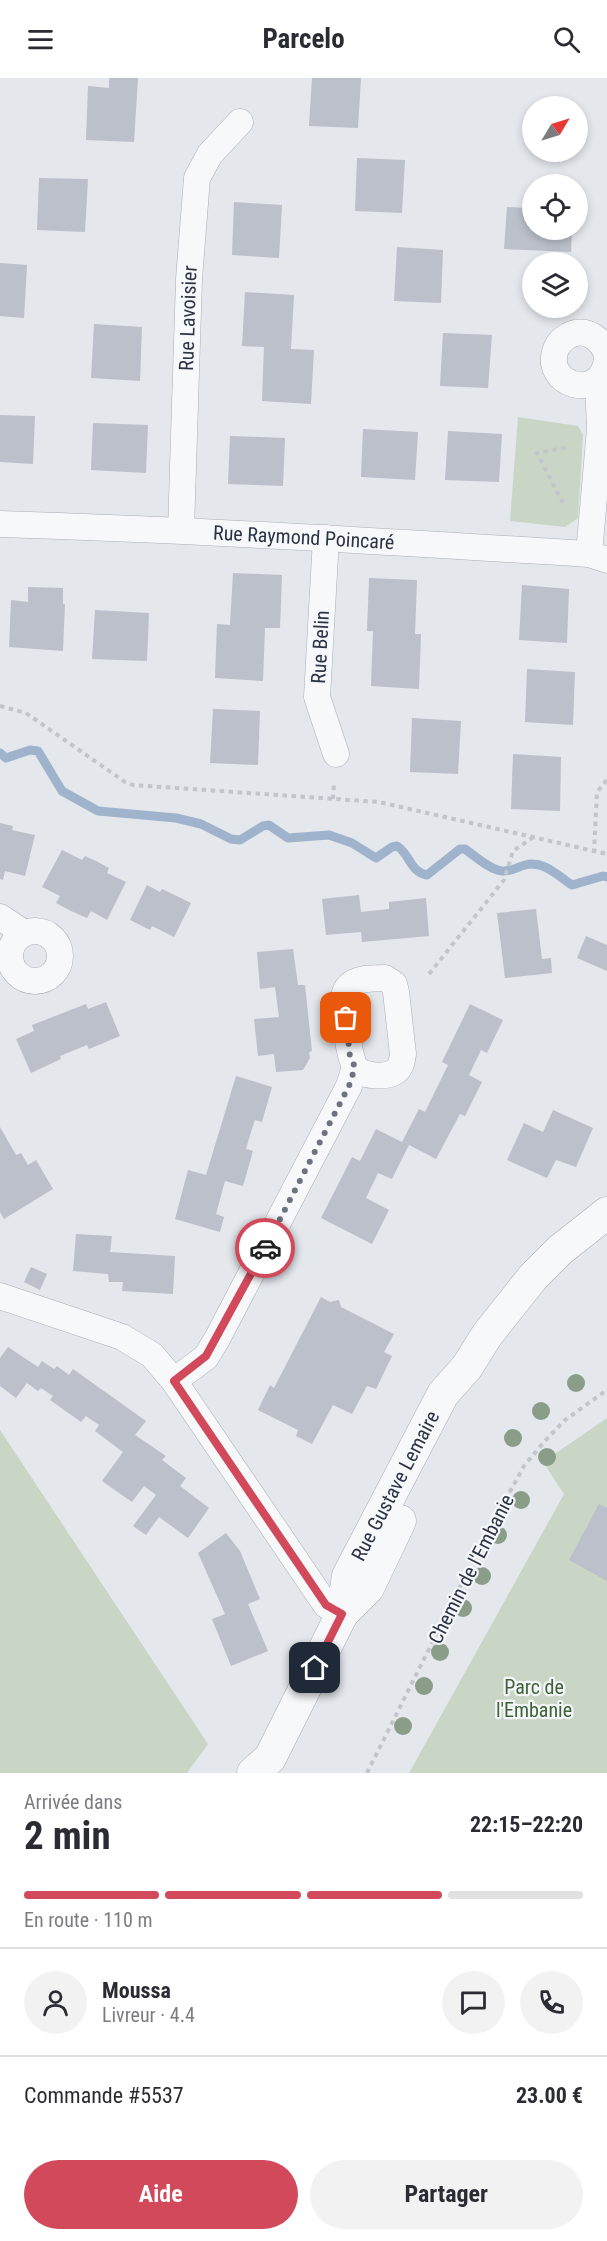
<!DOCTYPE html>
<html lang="fr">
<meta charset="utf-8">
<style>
:root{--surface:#fff;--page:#f2f2f3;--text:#2b2b33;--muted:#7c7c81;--line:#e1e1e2;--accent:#d1495b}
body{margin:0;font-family:"Roboto Condensed",sans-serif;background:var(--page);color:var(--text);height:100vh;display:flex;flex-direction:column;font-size:22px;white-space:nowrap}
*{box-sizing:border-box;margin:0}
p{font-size:20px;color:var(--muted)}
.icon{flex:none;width:33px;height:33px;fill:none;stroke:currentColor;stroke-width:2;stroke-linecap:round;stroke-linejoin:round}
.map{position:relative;height:1695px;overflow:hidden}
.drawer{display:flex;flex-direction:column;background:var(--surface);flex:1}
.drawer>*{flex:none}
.needle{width:39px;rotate:52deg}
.controls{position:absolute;left:522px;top:18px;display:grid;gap:12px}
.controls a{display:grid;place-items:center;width:66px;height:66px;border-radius:50%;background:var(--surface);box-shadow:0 3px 9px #0003;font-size:30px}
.pin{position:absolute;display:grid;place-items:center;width:51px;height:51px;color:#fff;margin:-26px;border-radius:12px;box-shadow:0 3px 9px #0006}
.courier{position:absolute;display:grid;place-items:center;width:60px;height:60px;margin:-30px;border:4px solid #d1495b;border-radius:50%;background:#fff;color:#222;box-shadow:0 2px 8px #0007}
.summary em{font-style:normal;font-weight:700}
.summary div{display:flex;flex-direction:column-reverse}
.summary{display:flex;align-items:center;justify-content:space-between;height:102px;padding:0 24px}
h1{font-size:39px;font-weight:700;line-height:45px}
.bar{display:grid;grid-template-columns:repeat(4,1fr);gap:9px 6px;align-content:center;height:72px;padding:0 24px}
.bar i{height:8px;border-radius:4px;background:var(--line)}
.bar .selected{background:var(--accent)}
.bar p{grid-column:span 4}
.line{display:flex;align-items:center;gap:15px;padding:0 24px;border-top:2px solid var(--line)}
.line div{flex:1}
.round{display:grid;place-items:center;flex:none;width:63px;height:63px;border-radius:32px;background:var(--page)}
.cta{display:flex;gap:12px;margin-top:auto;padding:12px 24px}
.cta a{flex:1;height:69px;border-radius:36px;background:var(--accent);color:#fff;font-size:24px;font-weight:700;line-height:69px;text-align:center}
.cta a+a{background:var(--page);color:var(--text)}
header{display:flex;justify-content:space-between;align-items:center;height:78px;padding:0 24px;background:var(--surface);font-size:27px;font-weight:700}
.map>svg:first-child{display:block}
.green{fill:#c9d6c5}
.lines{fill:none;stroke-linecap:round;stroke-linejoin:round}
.stream{stroke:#9fb4cc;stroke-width:9}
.building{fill:#bbc0ca}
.minor-casing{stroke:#a9aeb7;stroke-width:27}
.tertiary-casing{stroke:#a9aeb7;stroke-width:33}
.path{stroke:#c2c5cb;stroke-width:4;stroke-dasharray:4.5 4.5;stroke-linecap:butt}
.minor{stroke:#f7f8fa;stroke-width:26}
.tertiary{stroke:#f7f8fa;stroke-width:32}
.tree{fill:#899d89}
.done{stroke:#6c737f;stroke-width:6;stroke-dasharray:0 10.8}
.route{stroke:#d1495b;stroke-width:8}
.labels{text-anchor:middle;stroke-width:4.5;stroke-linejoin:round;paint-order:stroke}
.street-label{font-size:20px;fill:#2b3445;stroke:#f4f6f9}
.park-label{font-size:20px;fill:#3f6138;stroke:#f4f6f9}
</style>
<header><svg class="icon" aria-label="menu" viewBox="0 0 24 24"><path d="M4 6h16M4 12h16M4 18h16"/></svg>Parcelo<svg class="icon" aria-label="search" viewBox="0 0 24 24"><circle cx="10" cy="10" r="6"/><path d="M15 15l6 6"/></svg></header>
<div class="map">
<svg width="607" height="1695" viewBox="0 0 607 1695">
<rect width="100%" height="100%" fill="#e4e7ec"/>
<g class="green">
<polygon points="518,339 578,348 583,357 578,440 565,449 510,443"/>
<polygon points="607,1340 607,1695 409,1695 564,1416 543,1384"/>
<polygon points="0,1352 208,1666 187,1695 0,1695"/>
</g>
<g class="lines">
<path class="stream" d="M0,675L6,680L30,672L38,673L62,713L98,733L176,740L201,746L231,761L240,762L263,748L269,747L288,760L329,757L352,765L376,780L392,769L397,768C410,776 410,794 427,797L460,771H465C475,778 490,792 502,793C510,794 518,789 525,787C544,782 558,798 572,807L603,798L607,799"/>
</g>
<g class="building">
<polygon points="109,0 138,0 134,64 86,62 88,8 109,10"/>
<polygon points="312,0 361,0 358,50 309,48"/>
<polygon points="357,80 405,82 402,135 355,133"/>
<polygon points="39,100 88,101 85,154 37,152"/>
<polygon points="234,124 282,127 279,180 232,177"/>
<polygon points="507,129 532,130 532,152 572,152 571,174 504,171"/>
<polygon points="397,169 443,172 441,225 394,223"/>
<polygon points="0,185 27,187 24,240 0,238"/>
<polygon points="245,214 294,217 291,271 314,272 311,326 262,323 264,269 242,268"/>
<polygon points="94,246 142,249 140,303 91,300"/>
<polygon points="443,255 492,257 488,310 440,308"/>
<polygon points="0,337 35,338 33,386 0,384"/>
<polygon points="93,345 148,347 146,395 91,392"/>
<polygon points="363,351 418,354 415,402 361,399"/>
<polygon points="448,353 502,356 499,404 445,402"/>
<polygon points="230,358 285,360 283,408 228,406"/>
<polygon points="233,495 282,497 280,550 265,550 263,603 215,600 217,546 230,547"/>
<polygon points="369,500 417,502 415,556 421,556 419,611 371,608 373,553 367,553"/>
<polygon points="522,507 569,511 567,565 519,562"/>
<polygon points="28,509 63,510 63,526 65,526 63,573 9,569 11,522 28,524"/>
<polygon points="95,532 149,535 147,583 92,581"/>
<polygon points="527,591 575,594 573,647 525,644"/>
<polygon points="213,631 260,633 258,687 210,685"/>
<polygon points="412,640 461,643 458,696 410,694"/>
<polygon points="513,676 561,679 560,733 511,731"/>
<polygon points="0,745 13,748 12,752 35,757 25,798 5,793 3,802 0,801"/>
<polygon points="62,772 82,782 85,778 96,783 109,790 107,795 126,804 107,842 91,833 87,840 71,833 56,825 60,818 42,809"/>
<polygon points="147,807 160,814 162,811 191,825 174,859 152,848 150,852 130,842"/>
<polygon points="359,817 361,834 389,831 389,824 426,820 429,858 362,864 361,854 326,857 322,821"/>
<polygon points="536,831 542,881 551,880 552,895 505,900 497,835"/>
<polygon points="586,858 607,867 607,893 577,880"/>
<polygon points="293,871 298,907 305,907 312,973 309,974 310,980 303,992 276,994 274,976 258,978 254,941 279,939 275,909 260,911 257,874"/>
<polygon points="106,924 120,958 89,971 87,967 60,978 61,981 31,995 16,961 34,953 32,947 86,926 88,931"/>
<polygon points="470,926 503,942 487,975 481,972 469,997 482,1004 465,1038 460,1036 436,1081 409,1067 392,1101 378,1095 366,1120 389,1132 372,1166 321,1140 352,1079 360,1083 376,1051 402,1064 419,1031 425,1034 448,987 442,984"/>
<polygon points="236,998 272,1009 262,1044 255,1042 250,1057 246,1071 253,1073 243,1108 225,1103 216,1136 224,1139 220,1154 175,1141 188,1092 206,1097"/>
<polygon points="553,1032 593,1050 576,1089 556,1082 547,1100 507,1082 524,1045 543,1054"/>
<polygon points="0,1049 16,1077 21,1075 28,1087 36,1082 53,1111 4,1141 0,1134"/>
<polygon points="76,1156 112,1158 110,1174 175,1178 173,1216 122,1213 123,1204 109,1204 108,1196 73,1193"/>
<polygon points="31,1189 47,1196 40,1212 24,1204"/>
<polygon points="321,1219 330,1224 339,1222 341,1229 394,1256 384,1274 392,1278 376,1311 367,1308 352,1336 333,1327 312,1366 296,1358 298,1352 258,1332 270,1307 274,1310"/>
<polygon points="8,1269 38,1289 42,1283 54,1291 57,1288 69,1297 73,1291 146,1343 135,1357 166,1378 162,1382 186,1400 180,1408 209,1430 188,1460 159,1439 146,1457 133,1448 156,1417 144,1408 132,1424 102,1403 123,1374 95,1353 99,1347 86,1338 81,1344 50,1322 53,1318 41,1310 38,1313 27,1305 16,1320 0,1308 0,1280"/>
<polygon points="599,1426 607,1430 607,1503 569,1482"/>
<polygon points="226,1455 240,1473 260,1521 248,1526 268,1573 231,1588 212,1541 225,1536 198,1475"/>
</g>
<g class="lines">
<defs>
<g id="minor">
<path d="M607,277C602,261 585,248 568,258C562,261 558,266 556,271C542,306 600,326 607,282"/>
<path id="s1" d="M0,446C197,452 393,464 589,476L607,482"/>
<path id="s2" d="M181,452L189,201L197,100L210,76L240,44"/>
<polyline points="326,460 317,619 336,676"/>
<polyline points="589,476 600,351 598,302"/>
<polyline points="0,839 24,855"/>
<circle cx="35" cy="878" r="25"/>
<path d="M385,900L394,906L396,914L403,976C402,983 401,989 396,993C386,1000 364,999 356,990C349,983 343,931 344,921C344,916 346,911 349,908C358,899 373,901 385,900Z"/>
<polyline points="0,1218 122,1259 152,1277 174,1303 326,1527 342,1536"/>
<polyline points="174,1303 206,1279 217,1261 349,1008 355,989"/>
</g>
<g id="tertiary">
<polyline points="342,1536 368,1510 400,1443"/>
<path id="s3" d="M253,1695L270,1680L342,1536L348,1498L443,1316L467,1289L487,1257L533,1199L560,1172L607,1135"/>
</g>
</defs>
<use href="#minor" class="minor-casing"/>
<use href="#tertiary" class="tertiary-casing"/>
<g class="path">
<polyline points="563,425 537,375 569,369"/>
<polyline points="0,628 26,635 125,704 133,707 379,724 607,776"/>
<polyline points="333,721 334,704"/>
<polyline points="594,775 597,714 607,702"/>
<polyline points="429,896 504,802 513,773 532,760"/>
<polyline points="367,1695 483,1463 524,1388 544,1364 565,1342 607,1312"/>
</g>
<use href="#minor" class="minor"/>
<use href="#tertiary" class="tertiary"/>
</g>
<g class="tree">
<circle cx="576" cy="1305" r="9"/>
<circle cx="541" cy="1333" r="9"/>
<circle cx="513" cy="1360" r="9"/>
<circle cx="547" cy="1379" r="9"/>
<circle cx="521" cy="1422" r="9"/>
<circle cx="498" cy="1457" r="9"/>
<circle cx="482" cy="1498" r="9"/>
<circle cx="463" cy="1530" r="9"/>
<circle cx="440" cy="1574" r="9"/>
<circle cx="424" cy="1608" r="9"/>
<circle cx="403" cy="1648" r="9"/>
</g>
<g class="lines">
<polyline class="done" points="265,1170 349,1008 355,989 350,979 346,940"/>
<polyline class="route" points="265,1170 206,1278 174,1303 326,1527 342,1536 315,1590"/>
</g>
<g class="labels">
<g class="street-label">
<text dy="7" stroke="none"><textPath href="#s2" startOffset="212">Rue Lavoisier</textPath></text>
<text dy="7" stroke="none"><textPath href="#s1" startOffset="304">Rue Raymond Poincaré</textPath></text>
<text transform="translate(320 569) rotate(-87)" y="7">Rue Belin</text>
<text dy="7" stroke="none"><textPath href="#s3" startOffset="324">Rue Gustave Lemaire</textPath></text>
<text transform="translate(471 1491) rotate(-63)" y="7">Chemin de l'Embanie</text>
</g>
<g class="park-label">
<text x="534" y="1616">Parc de<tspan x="534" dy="23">l'Embanie</tspan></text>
</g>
</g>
</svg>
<div class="controls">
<a><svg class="needle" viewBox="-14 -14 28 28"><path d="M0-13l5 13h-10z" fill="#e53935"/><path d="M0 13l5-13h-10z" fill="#7c7c81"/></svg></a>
<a><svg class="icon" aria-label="locate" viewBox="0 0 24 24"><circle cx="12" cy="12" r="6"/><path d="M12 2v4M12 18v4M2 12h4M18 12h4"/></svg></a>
<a><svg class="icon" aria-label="layers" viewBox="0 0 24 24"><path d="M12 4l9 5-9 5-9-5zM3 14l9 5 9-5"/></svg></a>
</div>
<div class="pin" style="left:346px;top:940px;background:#ea580c"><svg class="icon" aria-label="bag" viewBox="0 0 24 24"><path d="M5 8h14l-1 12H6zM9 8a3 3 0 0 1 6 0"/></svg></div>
<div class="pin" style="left:315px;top:1590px;background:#1f2937"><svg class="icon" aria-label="home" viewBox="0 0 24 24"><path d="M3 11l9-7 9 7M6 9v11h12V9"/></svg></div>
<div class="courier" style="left:265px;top:1170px"><svg class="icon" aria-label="car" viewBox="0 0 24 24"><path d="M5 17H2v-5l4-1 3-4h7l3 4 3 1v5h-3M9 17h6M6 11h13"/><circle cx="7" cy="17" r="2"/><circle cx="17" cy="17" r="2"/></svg></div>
</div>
<section class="drawer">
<div class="summary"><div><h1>2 min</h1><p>Arrivée dans</p></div><em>22:15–22:20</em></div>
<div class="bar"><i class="selected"></i><i class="selected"></i><i class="selected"></i><i></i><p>En route · 110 m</p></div>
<div class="line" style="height:108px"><a class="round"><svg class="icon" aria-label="person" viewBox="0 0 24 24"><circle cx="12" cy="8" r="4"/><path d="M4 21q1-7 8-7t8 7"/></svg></a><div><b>Moussa</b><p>Livreur · 4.4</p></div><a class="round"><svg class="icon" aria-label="chat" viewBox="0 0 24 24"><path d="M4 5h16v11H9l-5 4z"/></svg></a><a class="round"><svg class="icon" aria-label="phone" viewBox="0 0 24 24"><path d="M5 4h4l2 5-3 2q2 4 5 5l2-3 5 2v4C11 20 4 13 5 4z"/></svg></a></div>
<div class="line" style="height:78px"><div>Commande #5537</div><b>23.00 €</b></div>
<div class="cta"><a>Aide</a><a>Partager</a></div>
</section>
